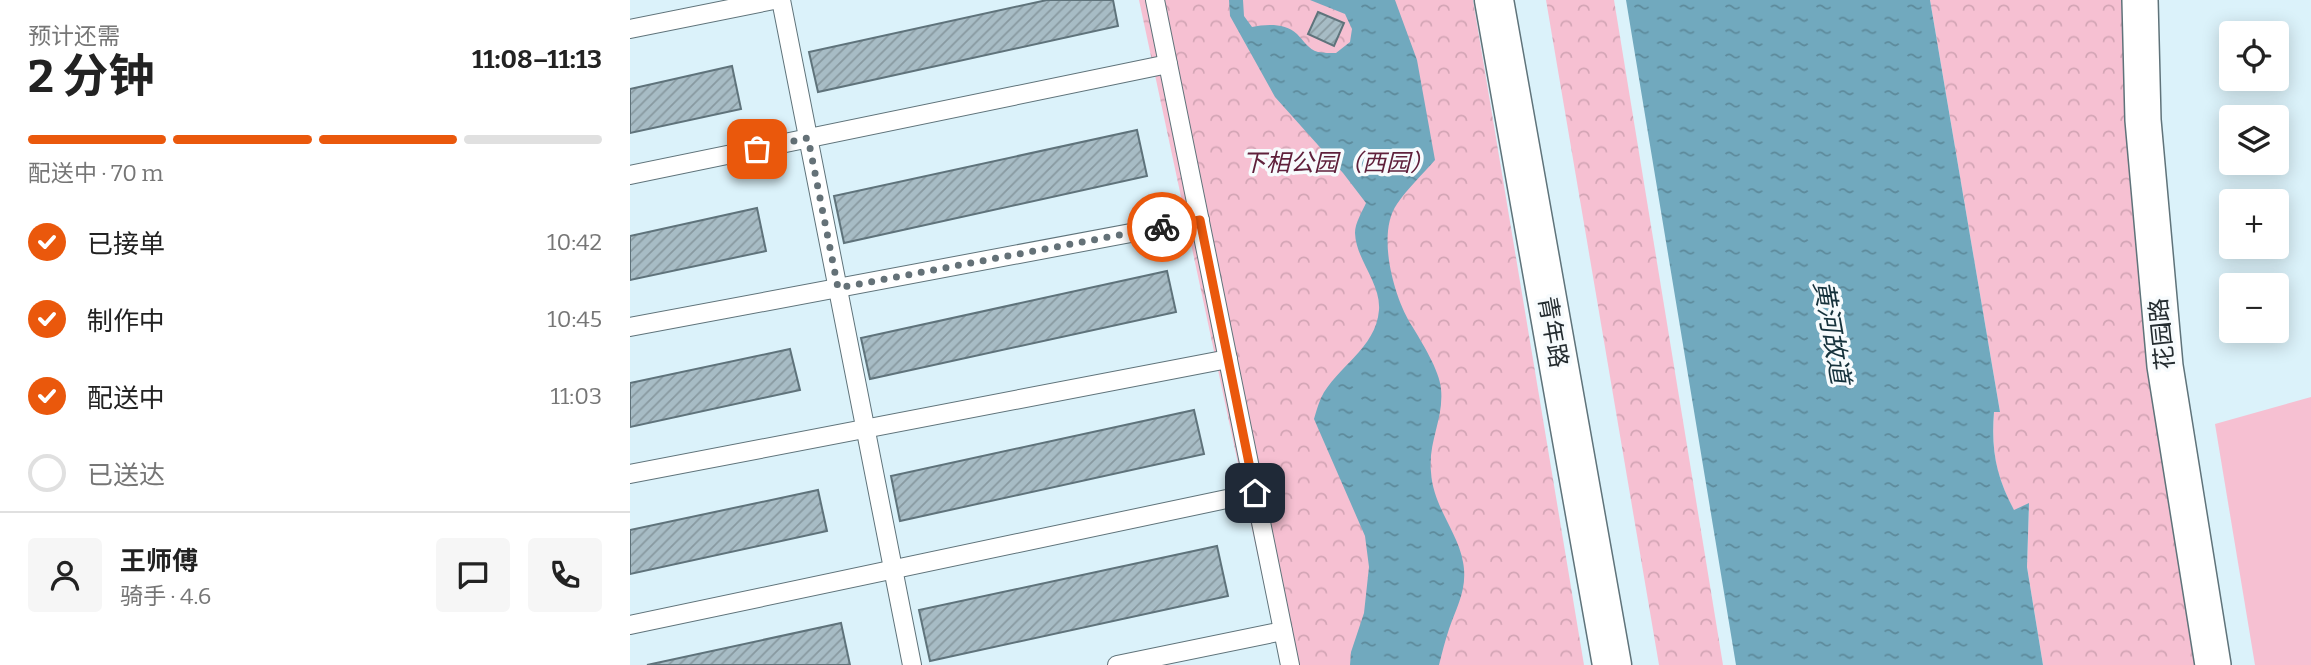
<!DOCTYPE html>
<html lang="zh">
<meta charset="utf-8">
<style>
:root{--surface:#fff;--page:#f6f6f6;--text:#222;--muted:#767676;--line:#e0e0e0;--accent:#ea580c}
body{margin:0;font-family:Bitter,"Noto Sans SC",serif;background:var(--page);color:var(--text);height:100vh;display:flex;flex-direction:column;font-size:26px;white-space:nowrap}
*{box-sizing:border-box;margin:0}
p{font-size:23px;color:var(--muted)}
.icon{flex:none;width:38px;height:38px;fill:none;stroke:currentColor;stroke-width:2;stroke-linecap:round;stroke-linejoin:round}
.map{position:relative;flex:1;overflow:hidden}
.details{display:flex;flex-direction:column;background:var(--surface);width:630px}
.details>*{flex:none}
.tools{position:absolute;left:1589px;top:21px;display:grid;gap:14px}
.tools a{display:grid;place-items:center;width:70px;height:70px;border-radius:7px;background:var(--surface);box-shadow:0 4px 18px #0003;font-size:35px}
.pin{position:absolute;display:grid;place-items:center;width:60px;height:60px;color:#fff;margin:-30px;border-radius:14px;box-shadow:0 4px 10px #0006}
.courier{position:absolute;display:grid;place-items:center;width:70px;height:70px;margin:-35px;border:5px solid #ea580c;border-radius:50%;background:#fff;color:#222;box-shadow:0 2px 9px #0007}
.summary em{font-style:normal;font-weight:700}
.summary div{display:flex;flex-direction:column-reverse}
.summary{display:flex;align-items:center;justify-content:space-between;height:119px;padding:0 28px}
h1{font-size:46px;font-weight:700;line-height:52px}
.bar{display:grid;grid-template-columns:repeat(4,1fr);gap:10px 7px;align-content:center;height:84px;padding:0 28px}
.bar i{height:9px;border-radius:5px;background:var(--line)}
.bar .current{background:var(--accent)}
.bar p{grid-column:span 4}
.line{display:flex;align-items:center;gap:18px;padding:0 28px;border-top:2px solid var(--line)}
.line div{flex:1}
.round{display:grid;place-items:center;flex:none;width:74px;height:74px;border-radius:7px;background:var(--page)}
ol{padding:0 28px;list-style:none}
li{display:flex;align-items:center;gap:21px;height:77px}
li p{margin-inline-start:auto}
li .icon{padding:7px;border-radius:50%;background:var(--accent);color:#fff;stroke-width:4}
li:last-child{color:var(--muted)}
li i{width:38px;height:38px;border:4px solid var(--line);border-radius:50%}
main{display:flex;flex:1;min-height:0}
.map>svg:first-child{display:block}
.green{fill:#f6c0d2}
.park{fill:url(#park-crowns)}
.water{fill:url(#water-ripples)}
.building{fill:url(#building-hatch);stroke:#5f737b;stroke-width:2}
.lines{fill:none;stroke-linecap:round;stroke-linejoin:round}
.service-casing{stroke:#5f737a;stroke-width:20}
.minor-casing{stroke:#5f737a;stroke-width:38}
.tertiary-casing{stroke:#5f737a;stroke-width:41}
.service{stroke:#fff;stroke-width:18}
.minor{stroke:#fff;stroke-width:35}
.tertiary{stroke:#fff;stroke-width:38}
.done{stroke:#647177;stroke-width:7;stroke-dasharray:0 12.6}
.route{stroke:#ea580c;stroke-width:9}
.labels{text-anchor:middle;stroke-width:7;stroke-linejoin:round;paint-order:stroke}
.park-label{font-size:24px;font-style:italic;fill:#5f203b;stroke:#f7fbfd}
.street-label{font-size:24px;fill:#242c30;stroke:#f7fbfd}
.water-label{font-size:26px;font-style:italic;fill:#15313b;stroke:#f7fbfd}
</style>
<main>
<section class="details">
<div class="summary"><div><h1>2 分钟</h1><p>预计还需</p></div><em>11:08–11:13</em></div>
<div class="bar"><i class="current"></i><i class="current"></i><i class="current"></i><i></i><p>配送中 · 70 m</p></div>
<ol>
<li><svg class="icon" aria-label="check" viewBox="0 0 24 24"><path d="M5 12l5 5 9-10"/></svg>已接单<p>10:42</p></li>
<li><svg class="icon" aria-label="check" viewBox="0 0 24 24"><path d="M5 12l5 5 9-10"/></svg>制作中<p>10:45</p></li>
<li><svg class="icon" aria-label="check" viewBox="0 0 24 24"><path d="M5 12l5 5 9-10"/></svg>配送中<p>11:03</p></li>
<li><i></i>已送达</li>
</ol>
<div class="line" style="height:126px"><a class="round"><svg class="icon" aria-label="person" viewBox="0 0 24 24"><circle cx="12" cy="8" r="4"/><path d="M4 21q1-7 8-7t8 7"/></svg></a><div><b>王师傅</b><p>骑手 · 4.6</p></div><a class="round"><svg class="icon" aria-label="chat" viewBox="0 0 24 24"><path d="M4 5h16v11H9l-5 4z"/></svg></a><a class="round"><svg class="icon" aria-label="phone" viewBox="0 0 24 24"><path d="M5 4h4l2 5-3 2q2 4 5 5l2-3 5 2v4C11 20 4 13 5 4z"/></svg></a></div>
</section>
<div class="map">
<svg width="1681" height="665" viewBox="0 0 1681 665">
<defs>
<pattern id="park-crowns" width="20" height="18" patternUnits="userSpaceOnUse" patternTransform="scale(1.75)"><rect width="20" height="18" fill="#f6c0d2"/><path d="M2 6a3 3 0 1 1 6 0M12 15a3 3 0 1 1 6 0" fill="none" stroke="#d3a5b5"/></pattern>
<pattern id="water-ripples" width="26" height="14" patternUnits="userSpaceOnUse" patternTransform="scale(1.75)"><rect width="26" height="14" fill="#71a9be"/><path d="M2 4q2-2 4 0t4 0M15 11q2-2 4 0t4 0" fill="none" stroke="#5d8a9b"/></pattern>
<pattern id="building-hatch" width="6" height="6" patternUnits="userSpaceOnUse" patternTransform="scale(1.75)"><rect width="6" height="6" fill="#a7bcc5"/><path d="M-1 1l2-2M0 6l6-6M5 7l2-2" fill="none" stroke="#8899a0"/></pattern>
</defs>
<rect width="100%" height="100%" fill="#dbf2fa"/>
<polygon class="green" points="1681,397 1681,665 1625,665 1585,424"/>
<g class="park">
<polygon points="509,0 843,0 954,665 651,665"/>
<polygon points="916,0 984,0 1093,665 1029,665"/>
<path d="M1300,0H1498L1570,665H1413L1397,567L1399,504L1384,511C1366,476 1361,451 1364,412H1370Z"/>
</g>
<g class="water">
<path d="M599,0H613L614,16L622,27C636,24 656,23 667,34C674,41 678,49 688,52C694,53 700,53 706,53L720,42L722,29L715,14L680,0H765L787,60L805,160C793,174 778,188 767,204C746,234 764,298 782,326C791,341 810,371 811,389C814,419 798,441 801,472C803,507 828,532 833,562C838,588 827,606 819,629C815,641 812,653 809,665H720L721,652L734,613L739,567L735,536L684,419C686,412 688,405 691,398C706,367 746,349 749,310C751,283 726,260 725,233C725,223 732,212 736,203L713,173L645,97L600,16Z"/>
<path d="M996,0H1300L1370,412H1364C1361,450 1366,476 1384,510L1399,503L1397,567L1413,665H1106Z"/>
</g>
<g class="building">
<polygon points="417,0 483,0 488,26 188,92 179,52"/>
<polygon points="688,12 714,23 704,46 678,34"/>
<polygon points="102,66 111,109 0,133 0,89"/>
<polygon points="507,130 517,176 214,243 204,196"/>
<polygon points="127,208 136,251 0,280 0,236"/>
<polygon points="537,271 546,312 240,379 231,338"/>
<polygon points="160,349 170,390 0,427 0,383"/>
<polygon points="564,410 574,454 270,521 261,476"/>
<polygon points="188,490 197,531 0,574 0,530"/>
<polygon points="587,546 598,596 300,661 289,610"/>
<polygon points="211,623 220,665 17,665"/>
</g>
<g class="lines">
<defs>
<g id="service">
<polyline points="151,0 282,665"/>
<polyline points="525,0 660,665"/>
<polyline points="0,29 144,0"/>
<polyline points="0,175 538,64"/>
<polyline points="0,327 570,220"/>
<polyline points="0,474 598,359"/>
<polyline points="0,625 625,493"/>
<polyline points="487,665 653,631"/>
</g>
<polyline id="minor" points="1510,0 1513,120 1535,366 1583,665"/>
<polyline id="tertiary" points="864,0 982,665"/>
</defs>
<use href="#service" class="service-casing"/>
<use href="#minor" class="minor-casing"/>
<use href="#tertiary" class="tertiary-casing"/>
<use href="#service" class="service"/>
<use href="#minor" class="minor"/>
<use href="#tertiary" class="tertiary"/>
</g>
<g class="lines">
<polyline class="done" points="127,149 178,138 208,288 532,227"/>
<polyline class="route" points="532,227 570,220 625,493"/>
</g>
<g class="labels">
<g class="park-label">
<text x="708" y="171">下相公园（西园）</text>
</g>
<g class="street-label">
<text transform="translate(923 332) rotate(80)" y="8">青年路</text>
<text transform="translate(1532 334) rotate(-96)" y="8">花园路</text>
</g>
<g class="water-label">
<text transform="translate(1202 332) rotate(80)" y="9">黄河故道</text>
</g>
</g>
</svg>
<div class="tools">
<a><svg class="icon" aria-label="locate" viewBox="0 0 24 24"><circle cx="12" cy="12" r="6"/><path d="M12 2v4M12 18v4M2 12h4M18 12h4"/></svg></a>
<a><svg class="icon" aria-label="layers" viewBox="0 0 24 24"><path d="M12 4l9 5-9 5-9-5zM3 14l9 5 9-5"/></svg></a>
<a>+</a>
<a>−</a>
</div>
<div class="pin" style="left:127px;top:149px;background:#ea580c"><svg class="icon" aria-label="bag" viewBox="0 0 24 24"><path d="M5 8h14l-1 12H6zM9 8a3 3 0 0 1 6 0"/></svg></div>
<div class="pin" style="left:625px;top:493px;background:#1f2937"><svg class="icon" aria-label="home" viewBox="0 0 24 24"><path d="M3 11l9-7 9 7M6 9v11h12V9"/></svg></div>
<div class="courier" style="left:532px;top:227px"><svg class="icon" aria-label="bike" viewBox="0 0 24 24"><circle cx="6" cy="16" r="4"/><circle cx="18" cy="16" r="4"/><path d="M6 16l4-8h5l3 8M10 8l3 8H6M13 5h3"/></svg></div>
</div>
</main>
